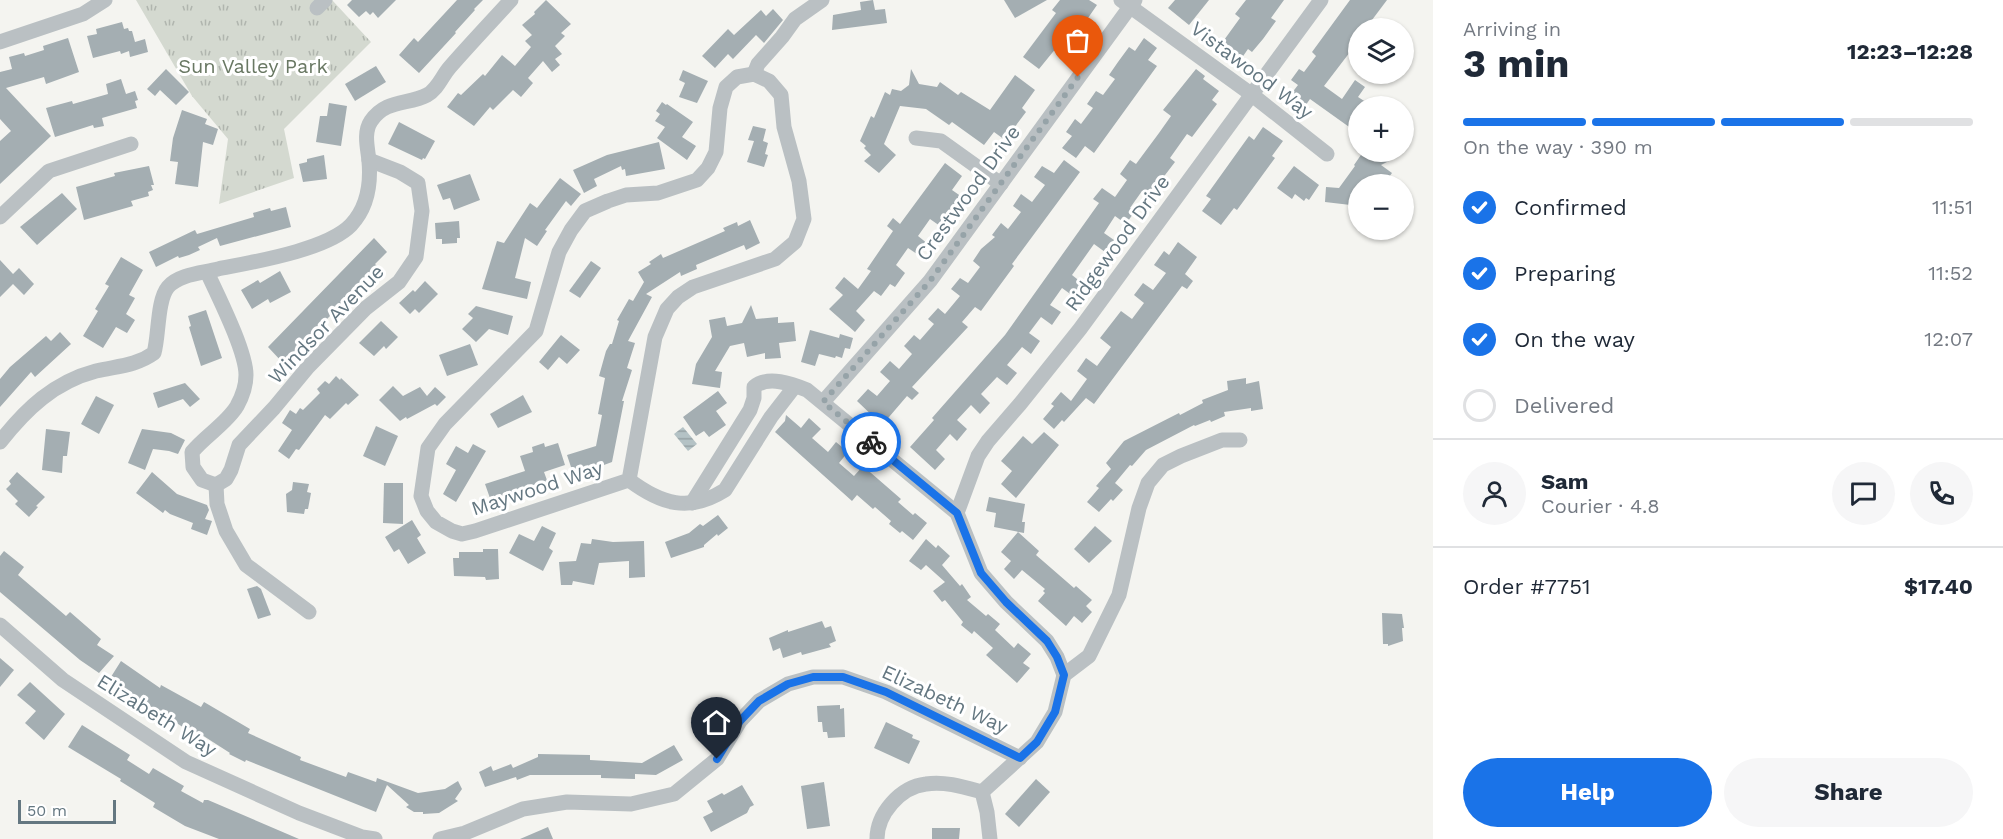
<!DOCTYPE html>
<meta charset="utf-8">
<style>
:root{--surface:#fff;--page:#f6f6f7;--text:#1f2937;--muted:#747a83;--line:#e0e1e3;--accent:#1a73e8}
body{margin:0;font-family:"Work Sans",sans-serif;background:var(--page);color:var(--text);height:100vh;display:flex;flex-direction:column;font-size:22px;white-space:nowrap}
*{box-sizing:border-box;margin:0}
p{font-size:20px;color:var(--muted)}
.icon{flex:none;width:33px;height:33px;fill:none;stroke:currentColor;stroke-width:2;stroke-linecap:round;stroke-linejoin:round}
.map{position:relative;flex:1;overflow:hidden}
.side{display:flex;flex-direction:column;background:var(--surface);width:570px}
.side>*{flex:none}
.buttons{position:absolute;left:1348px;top:18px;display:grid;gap:12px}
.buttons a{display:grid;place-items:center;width:66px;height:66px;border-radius:50%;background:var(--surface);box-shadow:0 2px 4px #0004;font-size:30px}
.scale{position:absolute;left:18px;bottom:15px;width:98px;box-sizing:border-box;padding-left:6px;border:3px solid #647781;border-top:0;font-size:16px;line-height:21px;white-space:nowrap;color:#647781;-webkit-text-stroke:4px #fff;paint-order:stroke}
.pin{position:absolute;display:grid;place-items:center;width:51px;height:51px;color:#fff;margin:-62px -26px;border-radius:50% 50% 50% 0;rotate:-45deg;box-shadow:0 0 6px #0007}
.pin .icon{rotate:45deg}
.courier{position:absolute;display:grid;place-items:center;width:60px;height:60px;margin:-30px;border:4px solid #1a73e8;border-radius:50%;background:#fff;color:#222;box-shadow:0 2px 8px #0007}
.summary em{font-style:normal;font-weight:700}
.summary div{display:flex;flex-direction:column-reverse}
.summary{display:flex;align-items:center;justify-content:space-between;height:102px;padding:0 30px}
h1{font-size:39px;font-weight:700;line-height:45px}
.bar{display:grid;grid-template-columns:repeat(4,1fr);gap:9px 6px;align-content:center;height:72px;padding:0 30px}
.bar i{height:8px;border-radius:4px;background:var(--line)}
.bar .on{background:var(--accent)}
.bar p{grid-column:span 4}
.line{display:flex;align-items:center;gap:15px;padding:0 30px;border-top:2px solid var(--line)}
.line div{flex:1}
.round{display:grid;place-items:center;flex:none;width:63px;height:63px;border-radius:32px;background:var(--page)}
ol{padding:0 30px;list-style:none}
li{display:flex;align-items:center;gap:18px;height:66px}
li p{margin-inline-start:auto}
li .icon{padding:6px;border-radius:50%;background:var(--accent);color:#fff;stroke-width:4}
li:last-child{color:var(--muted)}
li i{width:33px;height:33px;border:3px solid var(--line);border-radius:50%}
.action{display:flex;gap:12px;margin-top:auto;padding:12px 30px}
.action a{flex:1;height:69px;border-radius:36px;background:var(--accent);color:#fff;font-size:24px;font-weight:700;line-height:69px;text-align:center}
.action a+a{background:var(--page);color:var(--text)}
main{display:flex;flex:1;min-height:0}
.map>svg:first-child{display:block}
.park{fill:url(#park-tufts)}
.water{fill:url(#water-rules)}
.building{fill:#a4aeb2}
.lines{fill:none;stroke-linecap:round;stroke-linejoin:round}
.minor{stroke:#bac0c3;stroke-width:15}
.done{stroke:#96a3a8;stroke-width:6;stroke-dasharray:0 10.8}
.route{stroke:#1a73e8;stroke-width:8}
.labels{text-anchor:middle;stroke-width:6;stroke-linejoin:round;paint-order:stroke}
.park-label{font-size:20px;fill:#697863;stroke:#fff}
.street-label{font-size:20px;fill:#647781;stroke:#fff}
</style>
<main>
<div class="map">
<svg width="1433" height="839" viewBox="0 0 1433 839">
<defs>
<pattern id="park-tufts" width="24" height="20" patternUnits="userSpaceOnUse" patternTransform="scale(1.5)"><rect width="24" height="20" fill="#d4d9d0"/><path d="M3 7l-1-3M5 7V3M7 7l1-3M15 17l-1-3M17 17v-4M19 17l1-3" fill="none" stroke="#b0b5ae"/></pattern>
<pattern id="water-rules" width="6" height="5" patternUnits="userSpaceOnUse" patternTransform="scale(1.5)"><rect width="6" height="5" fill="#b4c2c5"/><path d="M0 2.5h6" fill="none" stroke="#96a2a5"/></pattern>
</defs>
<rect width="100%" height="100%" fill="#f4f4f0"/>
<polygon class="park" points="136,0 332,0 371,42 284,129 294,178 219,204 228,139 192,96"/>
<polygon class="water" points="683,427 697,444 688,451 674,434"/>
<g class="building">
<polygon points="352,0 396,0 378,18 373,12 370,15 366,11 359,17 347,5"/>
<polygon points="457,0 483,0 474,9 475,10 455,32 456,33 419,73 399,55 414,38 418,42"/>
<polygon points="546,0 571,24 561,33 565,36 555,46 562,54 555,59 560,65 552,72 543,61 528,78 533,83 521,97 513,90 493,110 490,107 474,126 447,107 458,93 461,95 483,74 485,76 502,55 515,66 531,47 525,41 532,35 522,25 535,14 534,12"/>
<polygon points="873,0 875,10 885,9 887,23 832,30 833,15 861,10 860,2"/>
<polygon points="1004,0 1047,0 1015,18"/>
<polygon points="1060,0 1089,0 1097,5 1088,18 1093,21 1071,50 1061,42 1039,69 1023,57 1056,13 1052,10"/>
<polygon points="1175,0 1209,0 1189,25 1168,8"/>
<polygon points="1246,0 1284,0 1271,18 1276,21 1263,39 1252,52 1248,49 1239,62 1219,47 1240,18 1235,14"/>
<polygon points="1350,0 1387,0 1366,28 1359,28 1359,48 1354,55 1350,52 1324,86 1342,99 1355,80 1365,87 1358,97 1372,106 1359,106 1359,134 1310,99 1303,109 1288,98 1298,85 1291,80 1299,69 1304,72 1316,56 1312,52"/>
<polygon points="773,9 783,20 764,43 756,35 733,59 728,54 715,68 702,56 728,29 734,35 761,10 766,16"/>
<polygon points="122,22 124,29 128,28 129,31 132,31 135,42 145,39 148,52 130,57 129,51 121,54 120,51 93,58 87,36 97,34 96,29"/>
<polygon points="68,38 79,72 46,84 44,77 6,88 51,136 0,184 0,141 11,131 0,119 0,72 12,69 9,57 24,53 25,56 44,50 43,46"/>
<polygon points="1144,38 1157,48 1148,60 1157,66 1094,153 1085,146 1076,158 1062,148 1072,136 1066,132 1075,119 1081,124 1093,108 1087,104 1096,91 1103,95 1115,79 1109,75 1118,62 1129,47 1135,51"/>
<polygon points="376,66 386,82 355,101 345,84"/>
<polygon points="166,69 189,92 176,105 160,90 155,96 147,89"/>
<polygon points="911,69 919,84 937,87 940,82 958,95 961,92 990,110 1015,75 1035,90 1022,108 1026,112 1005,140 994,132 984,145 952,122 949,125 926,109 900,106 884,144 896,155 879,173 864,161 871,155 864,148 866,146 860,141 871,116 874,118 885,92 890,95 892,89 901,91 909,85"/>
<polygon points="1196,69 1205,76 1203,79 1219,91 1212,100 1217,104 1192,137 1187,134 1170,158 1175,162 1149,196 1142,191 1130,208 1135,211 1126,224 1115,216 1104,233 1114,240 1105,252 1094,244 1072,275 1082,283 1073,296 1062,288 1050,305 1061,312 1052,325 1041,317 1029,333 1040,341 1031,354 1022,347 1007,365 1017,373 1007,385 997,377 981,394 990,403 980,414 971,405 957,420 967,429 957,441 950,434 936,450 945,459 935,470 910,447 934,420 932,418 1005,335 1099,203 1093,199 1102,188 1115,197 1127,180 1120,174 1130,160 1136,164 1159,133 1171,116 1163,110"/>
<polygon points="683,70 708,81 697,103 679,97 685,83 679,80"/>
<polygon points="121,79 126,94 135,91 138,100 135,101 137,108 102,118 104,126 94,128 93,125 55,137 46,108 72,101 73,104 108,94 106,84"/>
<polygon points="662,102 666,105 667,104 693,122 682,137 696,146 687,160 657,138 665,127 655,121 660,114 656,111"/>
<polygon points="329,103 347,106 341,146 316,142 320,116 327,116"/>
<polygon points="182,110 207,119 205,124 218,129 213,145 203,142 198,187 175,184 178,162 170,161 173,138"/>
<polygon points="399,122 435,141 425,159 423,158 422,160 388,144"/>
<polygon points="753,126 766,129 763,141 768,143 765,154 768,155 764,167 747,162 754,141 748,140"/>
<polygon points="1263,127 1283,141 1272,156 1275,158 1237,210 1234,208 1221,225 1202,211 1211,199 1206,196 1249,136 1254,140"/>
<polygon points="659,142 665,169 626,176 625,169 622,170 621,166 594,179 597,186 584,193 573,170 607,155"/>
<polygon points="1363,152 1385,152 1389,161 1381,165 1392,173 1384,184 1359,184 1359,206 1325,202 1326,187 1339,188 1355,166 1354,165"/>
<polygon points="324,155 327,179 303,182 299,164 307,162 307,159"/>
<polygon points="1064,160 1080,172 1012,264 1014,266 981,311 975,307 962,322 968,327 912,387 919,393 912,400 907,396 883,424 879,422 857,401 868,389 877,396 890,381 880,372 890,361 899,369 912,354 904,346 914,335 920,340 934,324 928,319 938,308 945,314 960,296 951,289 960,278 968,283 980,267 973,261 981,249 995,237 992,235 1001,223 1008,229 1021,212 1013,206 1021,194 1032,202 1045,185 1034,177 1042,166 1054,173"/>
<polygon points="945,163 962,176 952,190 962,197 940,226 930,219 918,236 928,244 920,256 908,248 896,265 905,273 895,287 890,284 881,296 874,291 856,311 865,320 855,332 829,309 843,295 835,288 844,277 858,289 871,271 867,269 893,231 887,226 893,218 900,224"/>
<polygon points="149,166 154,185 151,185 153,190 148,192 149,196 131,201 133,206 84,220 76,187 115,176 114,173"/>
<polygon points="1294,166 1319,185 1309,200 1306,198 1304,201 1295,194 1292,199 1277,188"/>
<polygon points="470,174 480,200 454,210 450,198 443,200 437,185"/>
<polygon points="560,178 581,194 571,206 566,201 545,230 547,231 537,246 525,238 515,278 531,282 527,299 482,289 497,241 504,243 530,203 537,208"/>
<polygon points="62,193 77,209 37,245 20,227"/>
<polygon points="286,207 291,227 220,246 217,238 198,247 200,250 189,255 179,258 178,256 156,267 149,252 195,230 197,234 254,217 253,213 270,208 271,211"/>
<polygon points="750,220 760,243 746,250 744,245 696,265 697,269 681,276 680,272 646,294 652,297 628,341 635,343 627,368 632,370 622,401 624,401 612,462 574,476 567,455 596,446 602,415 598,414 605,378 599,376 606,351 610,344 612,344 619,321 617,320 629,299 633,301 644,282 638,272 651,264 649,262 661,254 663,258 725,231 723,228 737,222 738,226"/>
<polygon points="459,221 460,238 457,238 457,243 442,244 442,239 436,239 435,223"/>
<polygon points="374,238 387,252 375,264 380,269 369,280 365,277 340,302 342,304 283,363 268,347"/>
<polygon points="1178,242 1197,257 1185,274 1193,281 1187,289 1182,286 1094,404 1086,398 1064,422 1062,420 1054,429 1043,419 1054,406 1051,404 1061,392 1071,401 1087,379 1077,371 1086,358 1097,366 1111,347 1100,338 1121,311 1132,319 1144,303 1134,295 1143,283 1153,290 1166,273 1154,265 1164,251 1169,255"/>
<polygon points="121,257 143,270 129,295 135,298 126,314 135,320 127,333 116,327 103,348 83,336 98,311 95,309 109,286 105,284"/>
<polygon points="0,260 13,274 19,268 34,284 24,295 13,284 0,297"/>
<polygon points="591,261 601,268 580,298 569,291"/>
<polygon points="280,271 291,292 270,303 268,299 252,309 241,290 258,280 260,283"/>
<polygon points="425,281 438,294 419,313 415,309 410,314 399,303 413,290 415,292"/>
<polygon points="751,305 756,319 778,317 778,323 794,322 796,341 779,343 781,358 765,359 765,353 747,357 744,343 730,346 715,371 722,372 720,388 692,384 696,364 712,337 709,320 725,317 727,326 742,323"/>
<polygon points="476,306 513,316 508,335 489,329 476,342 462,329 473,318 468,314"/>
<polygon points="206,310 222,358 201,366 189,327 191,326 188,316"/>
<polygon points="381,321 398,337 386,349 384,346 374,356 359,343"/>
<polygon points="810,330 839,338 840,334 853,338 850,349 845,348 842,358 836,356 835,358 819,354 815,366 801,362"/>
<polygon points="60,332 71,344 35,377 31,372 0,407 0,379 10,367 46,336 51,341"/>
<polygon points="561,335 580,350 567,364 559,357 548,370 539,362"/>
<polygon points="470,344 478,365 447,376 439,355"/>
<polygon points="336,376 340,380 341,378 359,395 348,405 346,403 330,419 325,415 299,450 296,449 289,459 278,451 292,430 282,423 290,410 296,414 300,408 303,410 320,393 317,389 325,381 329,384"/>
<polygon points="1246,378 1246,384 1259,381 1263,409 1251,411 1251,408 1224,412 1225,416 1211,422 1210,420 1195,426 1194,425 1146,450 1132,466 1130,465 1115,483 1123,490 1113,501 1111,499 1099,512 1087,502 1099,488 1096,486 1111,469 1106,463 1124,441 1179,413 1180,415 1203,403 1202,400 1228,390 1227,381"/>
<polygon points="185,383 200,399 190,407 183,399 158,408 153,393"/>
<polygon points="393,386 403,396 420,387 427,396 435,387 446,397 437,406 435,404 407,419 406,417 400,421 379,400"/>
<polygon points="718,391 727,403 716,411 726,425 709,437 704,431 696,436 683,417"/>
<polygon points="523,395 532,412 498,428 490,414"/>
<polygon points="96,396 114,405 99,434 81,424"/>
<polygon points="786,415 801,428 809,418 821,429 812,438 828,452 836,442 848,452 839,463 854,476 863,466 901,499 898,502 913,515 915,513 927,523 913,540 902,531 900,533 889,524 891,521 875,507 873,509 857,495 852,501 775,432 785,421"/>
<polygon points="376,426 398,436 385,466 363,456"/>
<polygon points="46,429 70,432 67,456 63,456 62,473 42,470"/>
<polygon points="142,429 171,433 185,440 178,454 169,451 153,449 145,470 128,463"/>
<polygon points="1044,432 1059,445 1016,498 1001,484 1012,471 1001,461 1023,436 1032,444"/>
<polygon points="544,443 545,447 558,443 565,465 544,472 548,483 491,501 485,484 525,471 520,456 533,452 532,447"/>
<polygon points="473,444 486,451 456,502 443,494 456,470 446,464 456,446 468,453"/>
<polygon points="17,472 45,497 36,506 38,507 29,517 15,504 18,501 6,489 11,484 9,481"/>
<polygon points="152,472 177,494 207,505 209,510 205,519 212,521 207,535 191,529 193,523 170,514 165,510 163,513 136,493"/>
<polygon points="293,482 309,484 307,492 311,493 308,509 305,509 304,514 287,512 286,494 292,490"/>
<polygon points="384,483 403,483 403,524 383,523"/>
<polygon points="989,497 1025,504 1022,522 1025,522 1024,533 994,527 996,513 986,511"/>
<polygon points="718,515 728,528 718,536 717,534 704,545 704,547 671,558 665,542 689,533 700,524 703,526"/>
<polygon points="412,520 421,535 417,538 426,553 408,564 399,549 394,552 385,537"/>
<polygon points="542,526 556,533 549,548 553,551 543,571 509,553 519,534 534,541"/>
<polygon points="1095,526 1112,541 1089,563 1074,549"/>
<polygon points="1018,532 1039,551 1036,555 1074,588 1076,586 1092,600 1086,606 1092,612 1082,623 1074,616 1066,626 1038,601 1045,593 1043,591 1045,589 1022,570 1014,579 1004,569 1011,561 1001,552"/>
<polygon points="592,539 613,542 644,541 645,577 629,578 629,561 599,563 594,585 573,581 572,585 561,585 559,562 576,561 581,543 591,544"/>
<polygon points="926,539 936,548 938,545 950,556 942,565 960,586 962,584 971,597 967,600 986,616 988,614 1000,624 995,630 1014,648 1018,643 1031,654 1023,663 1030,668 1017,683 986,655 993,648 974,631 972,634 961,625 963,622 945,600 942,602 933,591 945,582 926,565 921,570 909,561"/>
<polygon points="483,549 498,549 499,579 486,580 485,577 454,576 453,558 459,558 459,552 483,552"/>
<polygon points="4,551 24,567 18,575 66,616 70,612 101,639 97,645 114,656 99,673 80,660 0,592 0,556"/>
<polygon points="257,586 261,589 271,615 258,619 247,589"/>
<polygon points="1382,613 1402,614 1404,628 1402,628 1403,641 1388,646 1388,644 1383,644"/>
<polygon points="822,621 825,628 831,626 836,641 829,644 831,647 802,655 801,652 783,658 780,648 773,651 769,638 788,630 788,632"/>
<polygon points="0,658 14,670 0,687"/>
<polygon points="121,661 160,688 161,685 201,707 204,702 250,729 248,733 301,757 300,760 346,777 348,772 376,782 377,778 418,793 445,789 458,781 462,789 455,799 458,801 439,813 423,814 423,812 414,812 406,807 409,805 387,785 376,812 246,760 245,762 229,754 230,753 202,735 200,738 109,680"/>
<polygon points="30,682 65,714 44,740 25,723 36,711 17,695"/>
<polygon points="840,705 840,709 844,708 845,737 828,738 827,732 823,732 822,722 818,722 817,706"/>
<polygon points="886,722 913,735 912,738 920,741 909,764 874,748"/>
<polygon points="82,725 130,755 127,760 149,774 153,768 184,786 181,791 203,803 204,800 208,800 299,839 219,839 185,826 153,807 155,803 120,781 121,779 68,747"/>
<polygon points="674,745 683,760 656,775 635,774 635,779 601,778 601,775 530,775 517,780 516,777 485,787 479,772 491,766 493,771 511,764 513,768 538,757 538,754 590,755 590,760 642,763"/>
<polygon points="1036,779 1050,792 1019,827 1005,814"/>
<polygon points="824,782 830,826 807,829 801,786"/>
<polygon points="742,785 754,805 750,807 747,813 711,832 703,817 713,812 707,801 722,793 724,795"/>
<polygon points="548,827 553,839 520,839"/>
<polygon points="932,828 960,828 959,839 932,839"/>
</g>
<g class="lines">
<g class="minor">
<polyline points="1121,0 1251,94 1327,154"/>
<polyline points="317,8 325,0"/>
<polyline points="0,42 83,14 105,0"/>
<polygon points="754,74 769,81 781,95 784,127 799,181 804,219 795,242 775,259 693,287 678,297 667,309 655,337 629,480 475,531 462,534 452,531 436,522 427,511 421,496 428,448 445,424 536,331 559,252 571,230 585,211 608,201 626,195 658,193 697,180 708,168 716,152 720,108 726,87 737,77"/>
<polyline points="754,74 758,64 782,37 795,19 822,0"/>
<polyline points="916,138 941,141 1001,184"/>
<polyline points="0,217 49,171 131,144"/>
<path d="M207,272C218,296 246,351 246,375C246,385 242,397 237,406C227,423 205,436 192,452L193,467L202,480L216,485L226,479L231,470L239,445L274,408L308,367L366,308L399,282L416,257L422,211L418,183L400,172L369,160"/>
<polyline points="823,402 930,281 1135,0"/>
<path d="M0,442C26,409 54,382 96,371C117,366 136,366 154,353C159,336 157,300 168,287C179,274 203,273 218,269C253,262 327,250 351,225C367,208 371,184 369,161C368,149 363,133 371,121C386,99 408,105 427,95C438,89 442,76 450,67C470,44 491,22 511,0"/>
<path d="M629,480C661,504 689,513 725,490L771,417L795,386"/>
<polyline points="216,485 217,504 226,531 246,565 309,612"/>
<path d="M692,503L750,410L754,398V387C768,375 792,384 807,390L957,513L981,573L1006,602L1047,641L1057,657L1064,675"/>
<polyline points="957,513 978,456 988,441 1020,404 1080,329 1321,0"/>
<polyline points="0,625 63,680 186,762 299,813 362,837 375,839"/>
<polyline points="982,792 1037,742 1055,712 1064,675 1089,656 1119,595 1139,508 1148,483 1163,465 1181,456 1222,440 1240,440"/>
<polyline points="440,839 465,833 523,809 567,802 631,804 674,794 717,759 740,721 759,701 788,684 813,677 843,677 886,692 1020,758"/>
<path d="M877,839C877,814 900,787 926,784C945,781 964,787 982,792L987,812L990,839"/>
</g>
</g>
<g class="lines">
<polyline class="done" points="871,442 823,402 930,281 1078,77"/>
<polyline class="route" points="717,759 740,721 759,701 788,684 813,677 843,677 886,692 1020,758 1037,742 1055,712 1064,675 1057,657 1047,641 1006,602 981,573 957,513 871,442"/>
</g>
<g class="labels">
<g class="park-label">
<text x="253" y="73">Sun Valley Park</text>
</g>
<g class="street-label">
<text transform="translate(1252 70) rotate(37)" y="7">Vistawood Way</text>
<text transform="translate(968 193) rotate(-54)" y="7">Crestwood Drive</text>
<text transform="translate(1117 243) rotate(-54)" y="7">Ridgewood Drive</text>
<text transform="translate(326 324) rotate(-46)" y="7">Windsor Avenue</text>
<text transform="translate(537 488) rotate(-18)" y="7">Maywood Way</text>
<text transform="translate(945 699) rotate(25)" y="7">Elizabeth Way</text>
<text transform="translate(157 715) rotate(32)" y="7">Elizabeth Way</text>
</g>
</g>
</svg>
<div class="buttons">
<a><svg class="icon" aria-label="layers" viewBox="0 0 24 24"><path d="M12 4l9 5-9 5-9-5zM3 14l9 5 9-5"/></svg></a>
<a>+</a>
<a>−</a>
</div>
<div class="scale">50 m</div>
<div class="pin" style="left:1078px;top:77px;background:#ea580c"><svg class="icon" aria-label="bag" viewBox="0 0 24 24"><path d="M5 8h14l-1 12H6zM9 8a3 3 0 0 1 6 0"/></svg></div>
<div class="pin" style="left:717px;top:759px;background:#1f2937"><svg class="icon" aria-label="home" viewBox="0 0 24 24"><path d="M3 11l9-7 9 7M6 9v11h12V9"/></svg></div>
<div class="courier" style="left:871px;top:442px"><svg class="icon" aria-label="bike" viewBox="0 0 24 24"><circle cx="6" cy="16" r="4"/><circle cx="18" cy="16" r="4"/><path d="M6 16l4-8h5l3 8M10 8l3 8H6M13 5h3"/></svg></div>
</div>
<section class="side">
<div class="summary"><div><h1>3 min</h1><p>Arriving in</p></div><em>12:23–12:28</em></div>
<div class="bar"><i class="on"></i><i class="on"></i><i class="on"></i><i></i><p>On the way · 390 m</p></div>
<ol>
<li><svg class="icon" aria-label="check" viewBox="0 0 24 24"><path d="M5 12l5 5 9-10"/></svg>Confirmed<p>11:51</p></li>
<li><svg class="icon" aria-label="check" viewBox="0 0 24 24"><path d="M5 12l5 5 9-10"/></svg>Preparing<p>11:52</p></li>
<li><svg class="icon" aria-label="check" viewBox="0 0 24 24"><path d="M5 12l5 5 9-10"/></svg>On the way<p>12:07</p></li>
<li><i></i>Delivered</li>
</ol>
<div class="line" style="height:108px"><a class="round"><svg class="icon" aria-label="person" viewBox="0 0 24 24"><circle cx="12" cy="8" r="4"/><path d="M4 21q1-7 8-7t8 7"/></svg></a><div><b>Sam</b><p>Courier · 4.8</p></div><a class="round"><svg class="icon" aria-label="chat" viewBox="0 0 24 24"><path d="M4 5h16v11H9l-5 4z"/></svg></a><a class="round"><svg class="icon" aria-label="phone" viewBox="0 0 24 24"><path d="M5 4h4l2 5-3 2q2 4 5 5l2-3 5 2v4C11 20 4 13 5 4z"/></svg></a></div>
<div class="line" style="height:78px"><div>Order #7751</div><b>$17.40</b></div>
<div class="action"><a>Help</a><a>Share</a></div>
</section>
</main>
